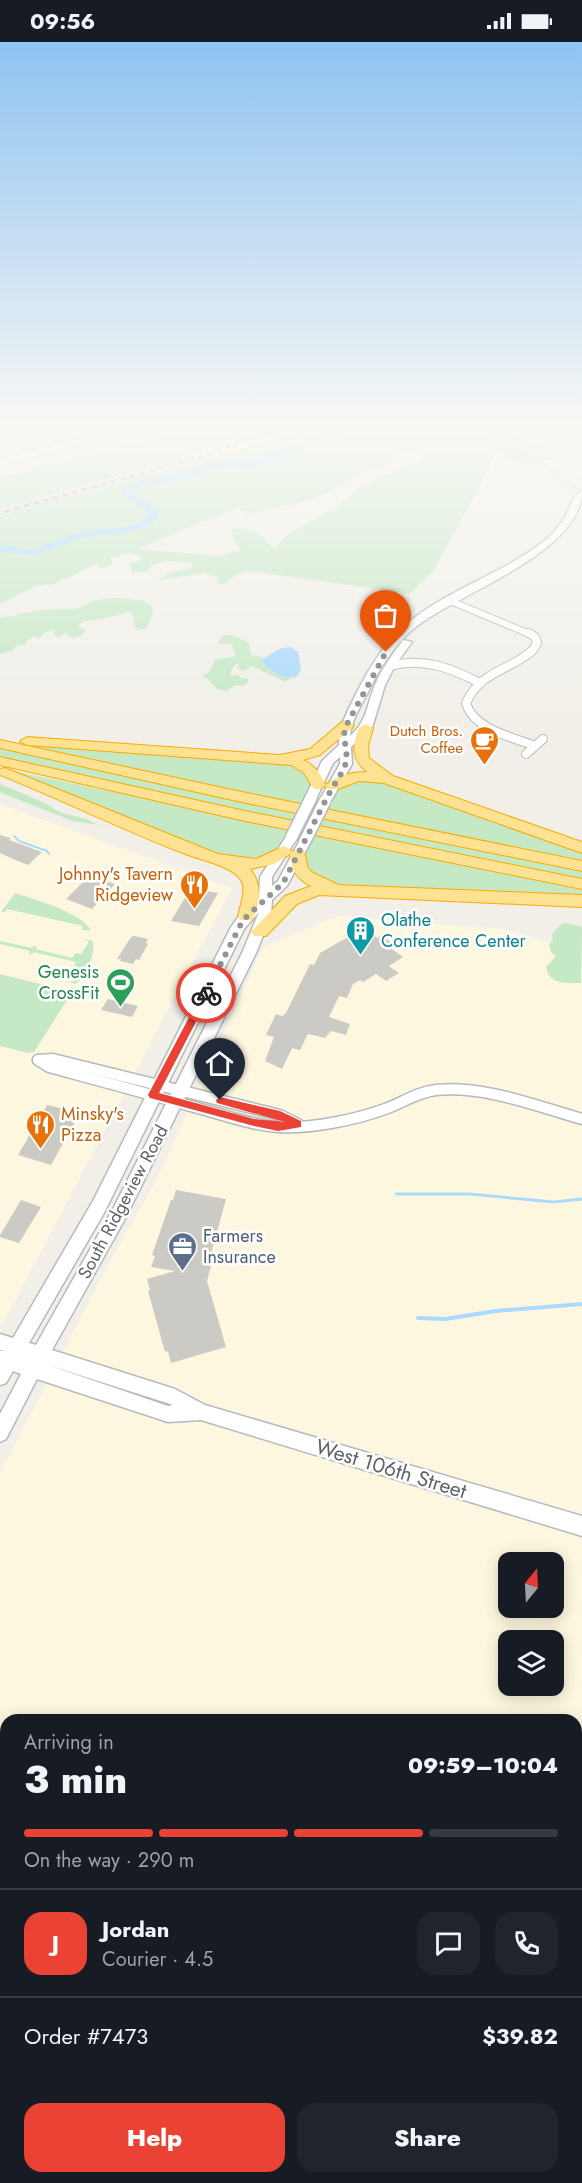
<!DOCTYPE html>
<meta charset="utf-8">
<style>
:root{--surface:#171b24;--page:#20242c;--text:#f1f3f6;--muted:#9ea1a6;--line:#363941;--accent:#ea4335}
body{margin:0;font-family:Jost,sans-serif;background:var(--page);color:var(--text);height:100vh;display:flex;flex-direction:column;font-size:22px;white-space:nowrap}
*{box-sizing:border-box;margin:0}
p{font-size:20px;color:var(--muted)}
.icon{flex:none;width:33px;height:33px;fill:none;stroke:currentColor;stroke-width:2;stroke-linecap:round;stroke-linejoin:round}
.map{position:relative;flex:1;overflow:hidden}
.sheet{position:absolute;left:0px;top:1672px;width:582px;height:470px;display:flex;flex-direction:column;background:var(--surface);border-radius:18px 18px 0 0;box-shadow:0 3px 15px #0003}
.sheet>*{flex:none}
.needle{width:39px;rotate:18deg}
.controls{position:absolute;left:498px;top:1510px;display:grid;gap:12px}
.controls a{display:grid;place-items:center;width:66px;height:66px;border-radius:12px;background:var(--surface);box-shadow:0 3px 15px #0003;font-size:30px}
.pin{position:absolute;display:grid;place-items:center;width:51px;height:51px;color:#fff;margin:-62px -26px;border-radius:50% 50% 50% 0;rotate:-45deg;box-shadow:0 0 6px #0007}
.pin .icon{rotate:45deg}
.courier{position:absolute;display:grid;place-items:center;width:60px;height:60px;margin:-30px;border:4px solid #ea4335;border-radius:50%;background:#fff;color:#222;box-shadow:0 2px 8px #0007}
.overview em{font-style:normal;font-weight:800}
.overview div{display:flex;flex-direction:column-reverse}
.overview{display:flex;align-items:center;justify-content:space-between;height:102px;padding:0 24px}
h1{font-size:39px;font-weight:800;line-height:45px}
.bar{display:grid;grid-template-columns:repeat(4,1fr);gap:9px 6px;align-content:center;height:72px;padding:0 24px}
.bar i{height:8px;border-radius:4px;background:var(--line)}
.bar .active{background:var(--accent)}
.bar p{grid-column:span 4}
.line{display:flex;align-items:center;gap:15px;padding:0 24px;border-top:2px solid var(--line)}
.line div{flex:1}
.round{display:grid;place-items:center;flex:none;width:63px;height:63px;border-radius:18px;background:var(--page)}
.primary-button{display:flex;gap:12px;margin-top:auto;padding:12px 24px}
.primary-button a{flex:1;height:69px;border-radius:18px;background:var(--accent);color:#fff;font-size:24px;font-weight:800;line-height:69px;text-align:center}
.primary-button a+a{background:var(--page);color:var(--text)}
.status{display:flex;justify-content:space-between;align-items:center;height:42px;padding:0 30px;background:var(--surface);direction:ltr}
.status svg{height:16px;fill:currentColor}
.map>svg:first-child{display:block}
.commercial{fill:#fef7e0;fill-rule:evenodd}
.green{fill:#c5e8c5;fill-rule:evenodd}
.water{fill:#aadaff}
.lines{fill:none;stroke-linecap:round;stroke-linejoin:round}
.stream-far3{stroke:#aadaff;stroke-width:1.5}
.stream-far2{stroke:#aadaff;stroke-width:2}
.stream-far1{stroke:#aadaff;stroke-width:3}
.stream{stroke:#aadaff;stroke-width:4}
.river{fill:#aadaff;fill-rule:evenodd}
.building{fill:#cccac5}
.street-far2-casing{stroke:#b5b8bc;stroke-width:8}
.street-far1-casing{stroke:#b5b8bc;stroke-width:10}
.street-casing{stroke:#b5b8bc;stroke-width:13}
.secondary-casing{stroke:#b6babf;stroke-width:3}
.highway-casing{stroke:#f9ab00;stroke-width:2}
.street-far2{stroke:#fff;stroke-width:6}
.street-far1{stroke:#fff;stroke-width:8}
.street{stroke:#fff;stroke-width:10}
.secondary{fill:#fff;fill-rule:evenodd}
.highway{fill:#fde293;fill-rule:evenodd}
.rail-casing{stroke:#b6b7b8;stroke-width:3}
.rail{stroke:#fff;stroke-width:1.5;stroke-dasharray:5;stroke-linecap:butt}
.secondary-bridge-casing{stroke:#b6babf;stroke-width:14;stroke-linecap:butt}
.secondary-bridge{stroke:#fff;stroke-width:11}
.route{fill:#ea4335}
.done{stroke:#929495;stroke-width:6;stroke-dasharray:0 10.8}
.labels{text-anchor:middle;stroke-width:5;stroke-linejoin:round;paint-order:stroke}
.far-food-label{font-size:15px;fill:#c56008;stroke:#fff;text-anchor:end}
.food-label{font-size:18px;fill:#c56008;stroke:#fff;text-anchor:end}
.culture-label{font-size:18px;fill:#0d838f;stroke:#fff;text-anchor:start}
.leisure-label{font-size:18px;fill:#27864d;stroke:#fff;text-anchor:end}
.street-label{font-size:18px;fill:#5f6368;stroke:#fff}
.service-label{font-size:18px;fill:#4e5e75;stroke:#fff;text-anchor:start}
.near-street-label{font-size:21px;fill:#5f6368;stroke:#fff}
</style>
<div class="status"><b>09:56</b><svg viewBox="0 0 49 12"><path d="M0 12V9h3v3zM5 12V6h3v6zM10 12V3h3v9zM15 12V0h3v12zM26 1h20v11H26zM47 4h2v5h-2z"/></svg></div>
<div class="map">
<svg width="582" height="2141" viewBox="0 0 582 2141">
<rect width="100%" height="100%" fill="#f1efe8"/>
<g class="commercial">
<polygon points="0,762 232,846 3,1282 0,1281"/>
<path d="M338,874L502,887L582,909V1908L576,1905V1678H6V2136H477V2141H0V1431L115,1210L156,1139L263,905ZM508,1521H554V1566H508ZM508,1599H554V1644H508Z"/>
</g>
<g class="green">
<polygon points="199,385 267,385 182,416 0,467 0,435"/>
<path d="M290,385H308L275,396L318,385H460L468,388L476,385H523L528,400L544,406L535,409L533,414L557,416L519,423L496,408L486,432L434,528L410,552L250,529L235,533L224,542H217L219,535L203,531L156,539L171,530L192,526L193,521C177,520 158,515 147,529L132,531L129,522L142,518L137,512L127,511L109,517L113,518L111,524L101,526L95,522L68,536L61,537L56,542L36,544L0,562V474L230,410L261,399ZM391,408L426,414L422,419L364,442L337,465L291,490L274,507C259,489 254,487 231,486L235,501L241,508L219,514L137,507L256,458L239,467L248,472L311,458L337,446L359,432L383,426L390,421L385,417H391L398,411Z"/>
<polygon points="116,556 141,558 152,564 153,571 146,587 138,587 134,583 134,576 130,569 114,574 83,580 78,585 85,588 82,594 72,596 66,591 59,595 54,593 54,588 44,591 40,596 33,594 27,599 25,603 18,603 11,609 0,612 0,576 41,568 76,567 95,558"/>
<path d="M232,593L249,601L251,613L264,615L261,618C270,628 279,634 291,636L285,640L252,624L243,629L238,626L239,622H236L232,627L230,634L238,633L241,636L248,637V640L244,644L236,643L226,649L217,647L207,636L202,635L211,628L215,618L236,614L232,602L218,601L222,594Z"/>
<path d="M20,700L202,712L289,721L304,728L312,742L306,756L330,761C341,737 354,738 378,739L582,809V818L243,751L18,702Z"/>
<polygon points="0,706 582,828 582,838 268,775 0,715"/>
<polygon points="13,729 582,848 582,856 338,842 328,840 309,829 304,811 310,800 286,794 279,807 262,817 239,817 205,808"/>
<polygon points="0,742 43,760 59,770 86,777 99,783 73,779 4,752 0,750"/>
<path d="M15,851C34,857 83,871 91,889L82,888L83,884L7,867L5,870H1Z"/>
<path d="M566,881L582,885L581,941C566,941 549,943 546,925L556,914L551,910L549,902L553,899L552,892L561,882Z"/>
<path d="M84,897L93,899C95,914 87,932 76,942L64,939L73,940L80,926L74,924L76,920L34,910L29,914L30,909L0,902V899L32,906L36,903V907L72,916L76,911L81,912L89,900Z"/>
<polygon points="0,932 72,950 34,1010 28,1011 0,1004"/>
</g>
<g class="water">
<path d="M291,605L298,610L301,628L296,635C283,638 269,629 261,618L281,606Z"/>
<polygon points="576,1924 582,1926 582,2141 530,2141 518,2136 576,2136"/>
</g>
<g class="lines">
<polyline class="stream-far3" points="459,385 504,394 509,401 509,406 548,424 562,439 582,449"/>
<polyline class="stream-far2" points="14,794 19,799 47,809 49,812"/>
<polyline class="stream-far1" points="396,1152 469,1152 554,1160 582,1157"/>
<polyline class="stream" points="418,1276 445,1277 496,1269 582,1262"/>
<path class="river" d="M348,385H367L321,396L311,403L282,412L274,419L251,425L215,426L202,429L192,436L144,444L131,448L132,452L150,462L159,474L148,484L129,490L82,496L35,513L0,510V502C10,505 21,508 32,507C47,506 62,495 77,491C101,484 129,491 149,474L144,466L124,455L121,447C135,436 157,436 174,433C188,431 198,424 213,421C230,417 251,423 267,415C271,413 274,409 278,407C302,398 323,390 348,385Z"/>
</g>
<g class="building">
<polygon points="0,793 11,796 9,798 42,810 28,823 13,817 0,811"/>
<polygon points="90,833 115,842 92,867 66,857"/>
<polygon points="194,847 218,851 199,884 171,879 186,854 189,854"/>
<polygon points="364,886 377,896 381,893 393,902 389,905 403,915 389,924 399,931 386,939 376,932 363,940 360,938 353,942 347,956 339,954 329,975 350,982 346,993 331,989 325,996 308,992 300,1008 292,1006 282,1027 265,1019 274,995 266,993 276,972 282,974 286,971 310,922 314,923 320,911"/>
<polygon points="134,894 148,897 146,901 148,902 139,918 136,917 133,922 120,919 121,917 117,917 131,895"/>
<polygon points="108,957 138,964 132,975 101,968"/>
<polygon points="47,1063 80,1071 51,1123 18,1113"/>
<polygon points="176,1148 226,1157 208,1223 211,1224 207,1239 226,1305 171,1321 168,1309 165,1310 148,1249 150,1248 147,1237 175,1229 151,1225 155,1214 152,1213 171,1158 173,1158"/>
<polygon points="21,1158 41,1165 19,1201 0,1195 0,1193"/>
</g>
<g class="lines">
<defs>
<g id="street-far2">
<polyline points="33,385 59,405"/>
<polyline points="241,404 313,385"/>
<polyline points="0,420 135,385"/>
<polyline points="448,558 532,593"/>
</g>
<g id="street-far1">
<path d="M529,591L535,595L537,601L533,608C510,629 481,628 466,661C473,687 512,695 535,704"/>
<path d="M390,624C423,615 451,626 480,641"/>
<polyline points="526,712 543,697"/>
</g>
<g id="street">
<path d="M38,1018L49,1025C97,1038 146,1051 194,1065C221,1072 250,1083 278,1085C310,1087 355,1078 385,1067C402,1061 417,1050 436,1048C484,1043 536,1064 582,1077"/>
<polyline points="38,1018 53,1017 280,1073 298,1082"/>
</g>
<g id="secondary">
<path d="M582,448C582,513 454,551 411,589C392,606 378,629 367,652C360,665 351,680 350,694C368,678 366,664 375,643C382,626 393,612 403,598L412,600L396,622L385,643L372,686L351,705L352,722L331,759L325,763L319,759L340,722V715L333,721L315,759H307L305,756L322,719L339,703C338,685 348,669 356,652C368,628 383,603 403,585C445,548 501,533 544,499C552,493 560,483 565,475C570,466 573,453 582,448Z"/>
<path d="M291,792L297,796L272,835V844L278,839L301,796L305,795L311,799L287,844L272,858L271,874L256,911L126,1175L52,1308L175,1347L205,1363L582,1474V1494L201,1378L168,1380L37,1337L6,1397L0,1400V1372L21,1332L13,1329L6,1341L0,1343V1309H5L0,1308V1292L13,1296L93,1159L231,885L241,871L259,855L260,835L287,793ZM259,870L242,911L114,1165L36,1303L29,1301L105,1169L244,887ZM45,1322L170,1362L173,1363L168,1364Z"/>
</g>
<g id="highway">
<path d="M347,679L354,683L352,686L320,713L303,718C315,723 320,732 326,743L318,748L313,746L304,731L291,723L27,703L20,699L27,695L280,713L310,707L342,680Z"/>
<path d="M366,682L373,686L368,704L369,716L393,734L582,800V811L384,741L359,739L338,747H328L325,744C335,733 353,730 367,730C351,717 352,704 359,686Z"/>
<polygon points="0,698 237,749 582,819 582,829 237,759 0,706"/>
<polygon points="0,715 245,769 582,837 582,847 245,779 0,723"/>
<path d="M5,726L218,812L256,817L284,804L292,809L304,808L308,826L313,831L339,843L582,853V865L319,853L297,862L266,894H254L251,890L285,854L311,844C297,838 291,827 290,812L274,822L250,827C262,841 261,862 252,878H240L238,874C240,864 247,848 241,838C233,825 202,818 188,813C124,789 63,758 0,733V727Z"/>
</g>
</defs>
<use href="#street-far2" class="street-far2-casing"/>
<use href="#street-far1" class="street-far1-casing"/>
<use href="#street" class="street-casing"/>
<use href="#secondary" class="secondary-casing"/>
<use href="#highway" class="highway-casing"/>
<use href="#street-far2" class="street-far2"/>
<use href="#street-far1" class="street-far1"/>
<use href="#street" class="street"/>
<use href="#secondary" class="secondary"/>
<use href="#highway" class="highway"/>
<defs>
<polyline id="rail" points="0,471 201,415 280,385"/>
</defs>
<use href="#rail" class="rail-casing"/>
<use href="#rail" class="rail"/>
<defs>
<g id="secondary-bridge">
<polyline points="291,796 311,756"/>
<polyline points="305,799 325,759"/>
</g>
</defs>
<use href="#secondary-bridge" class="secondary-bridge-casing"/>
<use href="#secondary-bridge" class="secondary-bridge"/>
</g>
<linearGradient id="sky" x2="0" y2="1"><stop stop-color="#8fc3f1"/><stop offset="0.56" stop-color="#f9f8f5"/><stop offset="1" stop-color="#f9f8f5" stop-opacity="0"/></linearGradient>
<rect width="582" height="685" fill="url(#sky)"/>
<polygon class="route" points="206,948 211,951 159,1051 254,1077 285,1080 217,1061 216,1058 220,1055 280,1069 301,1079 301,1085 278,1089 254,1084 150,1056 148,1053 202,951"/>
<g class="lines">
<polyline class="done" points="206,951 243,878 283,841 330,750 344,727 347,717 344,692 347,682 386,610"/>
</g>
<defs>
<symbol id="cafe-pin" viewBox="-11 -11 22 30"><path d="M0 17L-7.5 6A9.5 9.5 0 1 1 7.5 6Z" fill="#e8710a" stroke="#fff"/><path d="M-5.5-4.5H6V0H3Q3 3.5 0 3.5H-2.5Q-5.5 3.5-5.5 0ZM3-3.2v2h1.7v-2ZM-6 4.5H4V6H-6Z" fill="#fff"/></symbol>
<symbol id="restaurant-pin" viewBox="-11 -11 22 30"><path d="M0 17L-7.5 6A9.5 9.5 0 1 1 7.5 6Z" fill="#e8710a" stroke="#fff"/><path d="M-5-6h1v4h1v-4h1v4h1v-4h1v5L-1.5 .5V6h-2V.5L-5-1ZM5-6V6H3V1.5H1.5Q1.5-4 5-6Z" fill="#fff"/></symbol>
<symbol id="building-pin" viewBox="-11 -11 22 30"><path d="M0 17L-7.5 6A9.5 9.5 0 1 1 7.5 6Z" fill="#0f9aa8" stroke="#fff"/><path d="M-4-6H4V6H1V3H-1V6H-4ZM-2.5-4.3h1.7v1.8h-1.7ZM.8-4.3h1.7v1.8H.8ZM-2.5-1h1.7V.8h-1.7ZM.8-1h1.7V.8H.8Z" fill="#fff"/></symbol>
<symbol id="stadium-pin" viewBox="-11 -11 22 30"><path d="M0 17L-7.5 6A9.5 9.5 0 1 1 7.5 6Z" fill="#2e9e5b" stroke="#fff"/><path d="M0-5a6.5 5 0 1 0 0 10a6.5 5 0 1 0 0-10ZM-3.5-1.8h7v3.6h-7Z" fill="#fff"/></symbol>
<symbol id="office-pin" viewBox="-11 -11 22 30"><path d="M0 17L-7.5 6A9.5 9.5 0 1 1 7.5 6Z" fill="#5c6f8a" stroke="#fff"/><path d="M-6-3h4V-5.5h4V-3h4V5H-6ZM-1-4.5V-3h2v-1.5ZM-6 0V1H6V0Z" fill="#fff"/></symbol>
</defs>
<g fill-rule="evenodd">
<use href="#cafe-pin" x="468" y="682" width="33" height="45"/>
<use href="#restaurant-pin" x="178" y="826" width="33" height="45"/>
<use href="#building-pin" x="344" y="872" width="33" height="45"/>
<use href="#stadium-pin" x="104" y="924" width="33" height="45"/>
<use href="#restaurant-pin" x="24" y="1066" width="33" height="45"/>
<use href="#office-pin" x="166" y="1188" width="33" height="45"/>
</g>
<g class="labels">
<g class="far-food-label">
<text x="463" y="694">Dutch Bros.<tspan x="463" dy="17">Coffee</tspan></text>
</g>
<g class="food-label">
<text x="173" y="838">Johnny's Tavern<tspan x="173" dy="21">Ridgeview</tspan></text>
<text x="61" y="1078" text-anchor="start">Minsky's<tspan x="61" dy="21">Pizza</tspan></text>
</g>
<g class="culture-label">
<text x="381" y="884">Olathe<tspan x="381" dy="21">Conference Center</tspan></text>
</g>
<g class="leisure-label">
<text x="99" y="936">Genesis<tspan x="99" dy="21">CrossFit</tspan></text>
</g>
<g class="street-label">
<text transform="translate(123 1160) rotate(-62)" y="6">South Ridgeview Road</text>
</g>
<g class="service-label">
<text x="203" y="1200">Farmers<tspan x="203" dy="21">Insurance</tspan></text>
</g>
<g class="near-street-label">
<text transform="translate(391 1427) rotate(17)" y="7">West 106th Street</text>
</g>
</g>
</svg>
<div class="controls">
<a><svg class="needle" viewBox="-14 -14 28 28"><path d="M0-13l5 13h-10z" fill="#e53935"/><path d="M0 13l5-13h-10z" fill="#9ea1a6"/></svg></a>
<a><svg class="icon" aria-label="layers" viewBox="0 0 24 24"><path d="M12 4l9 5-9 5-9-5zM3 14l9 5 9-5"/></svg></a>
</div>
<div class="pin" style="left:386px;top:610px;background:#ea580c"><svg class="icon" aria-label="bag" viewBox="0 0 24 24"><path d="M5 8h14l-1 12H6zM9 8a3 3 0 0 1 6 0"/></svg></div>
<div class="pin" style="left:220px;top:1058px;background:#1f2937"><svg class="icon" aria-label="home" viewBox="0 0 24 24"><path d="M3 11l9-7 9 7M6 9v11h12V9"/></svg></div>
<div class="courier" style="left:206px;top:951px"><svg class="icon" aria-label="bike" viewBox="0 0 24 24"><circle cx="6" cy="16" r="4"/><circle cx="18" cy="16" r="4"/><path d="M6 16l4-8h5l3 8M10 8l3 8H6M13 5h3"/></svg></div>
<section class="sheet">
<div class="overview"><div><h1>3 min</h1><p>Arriving in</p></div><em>09:59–10:04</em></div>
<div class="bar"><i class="active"></i><i class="active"></i><i class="active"></i><i></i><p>On the way · 290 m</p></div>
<div class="line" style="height:108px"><b class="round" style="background:var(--accent);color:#fff">J</b><div><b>Jordan</b><p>Courier · 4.5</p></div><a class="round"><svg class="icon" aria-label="chat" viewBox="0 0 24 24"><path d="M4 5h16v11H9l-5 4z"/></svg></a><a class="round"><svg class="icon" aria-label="phone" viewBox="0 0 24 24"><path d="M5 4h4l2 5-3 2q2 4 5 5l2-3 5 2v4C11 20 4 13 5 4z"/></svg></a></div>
<div class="line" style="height:78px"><div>Order #7473</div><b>$39.82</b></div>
<div class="primary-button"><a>Help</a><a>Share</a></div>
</section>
</div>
